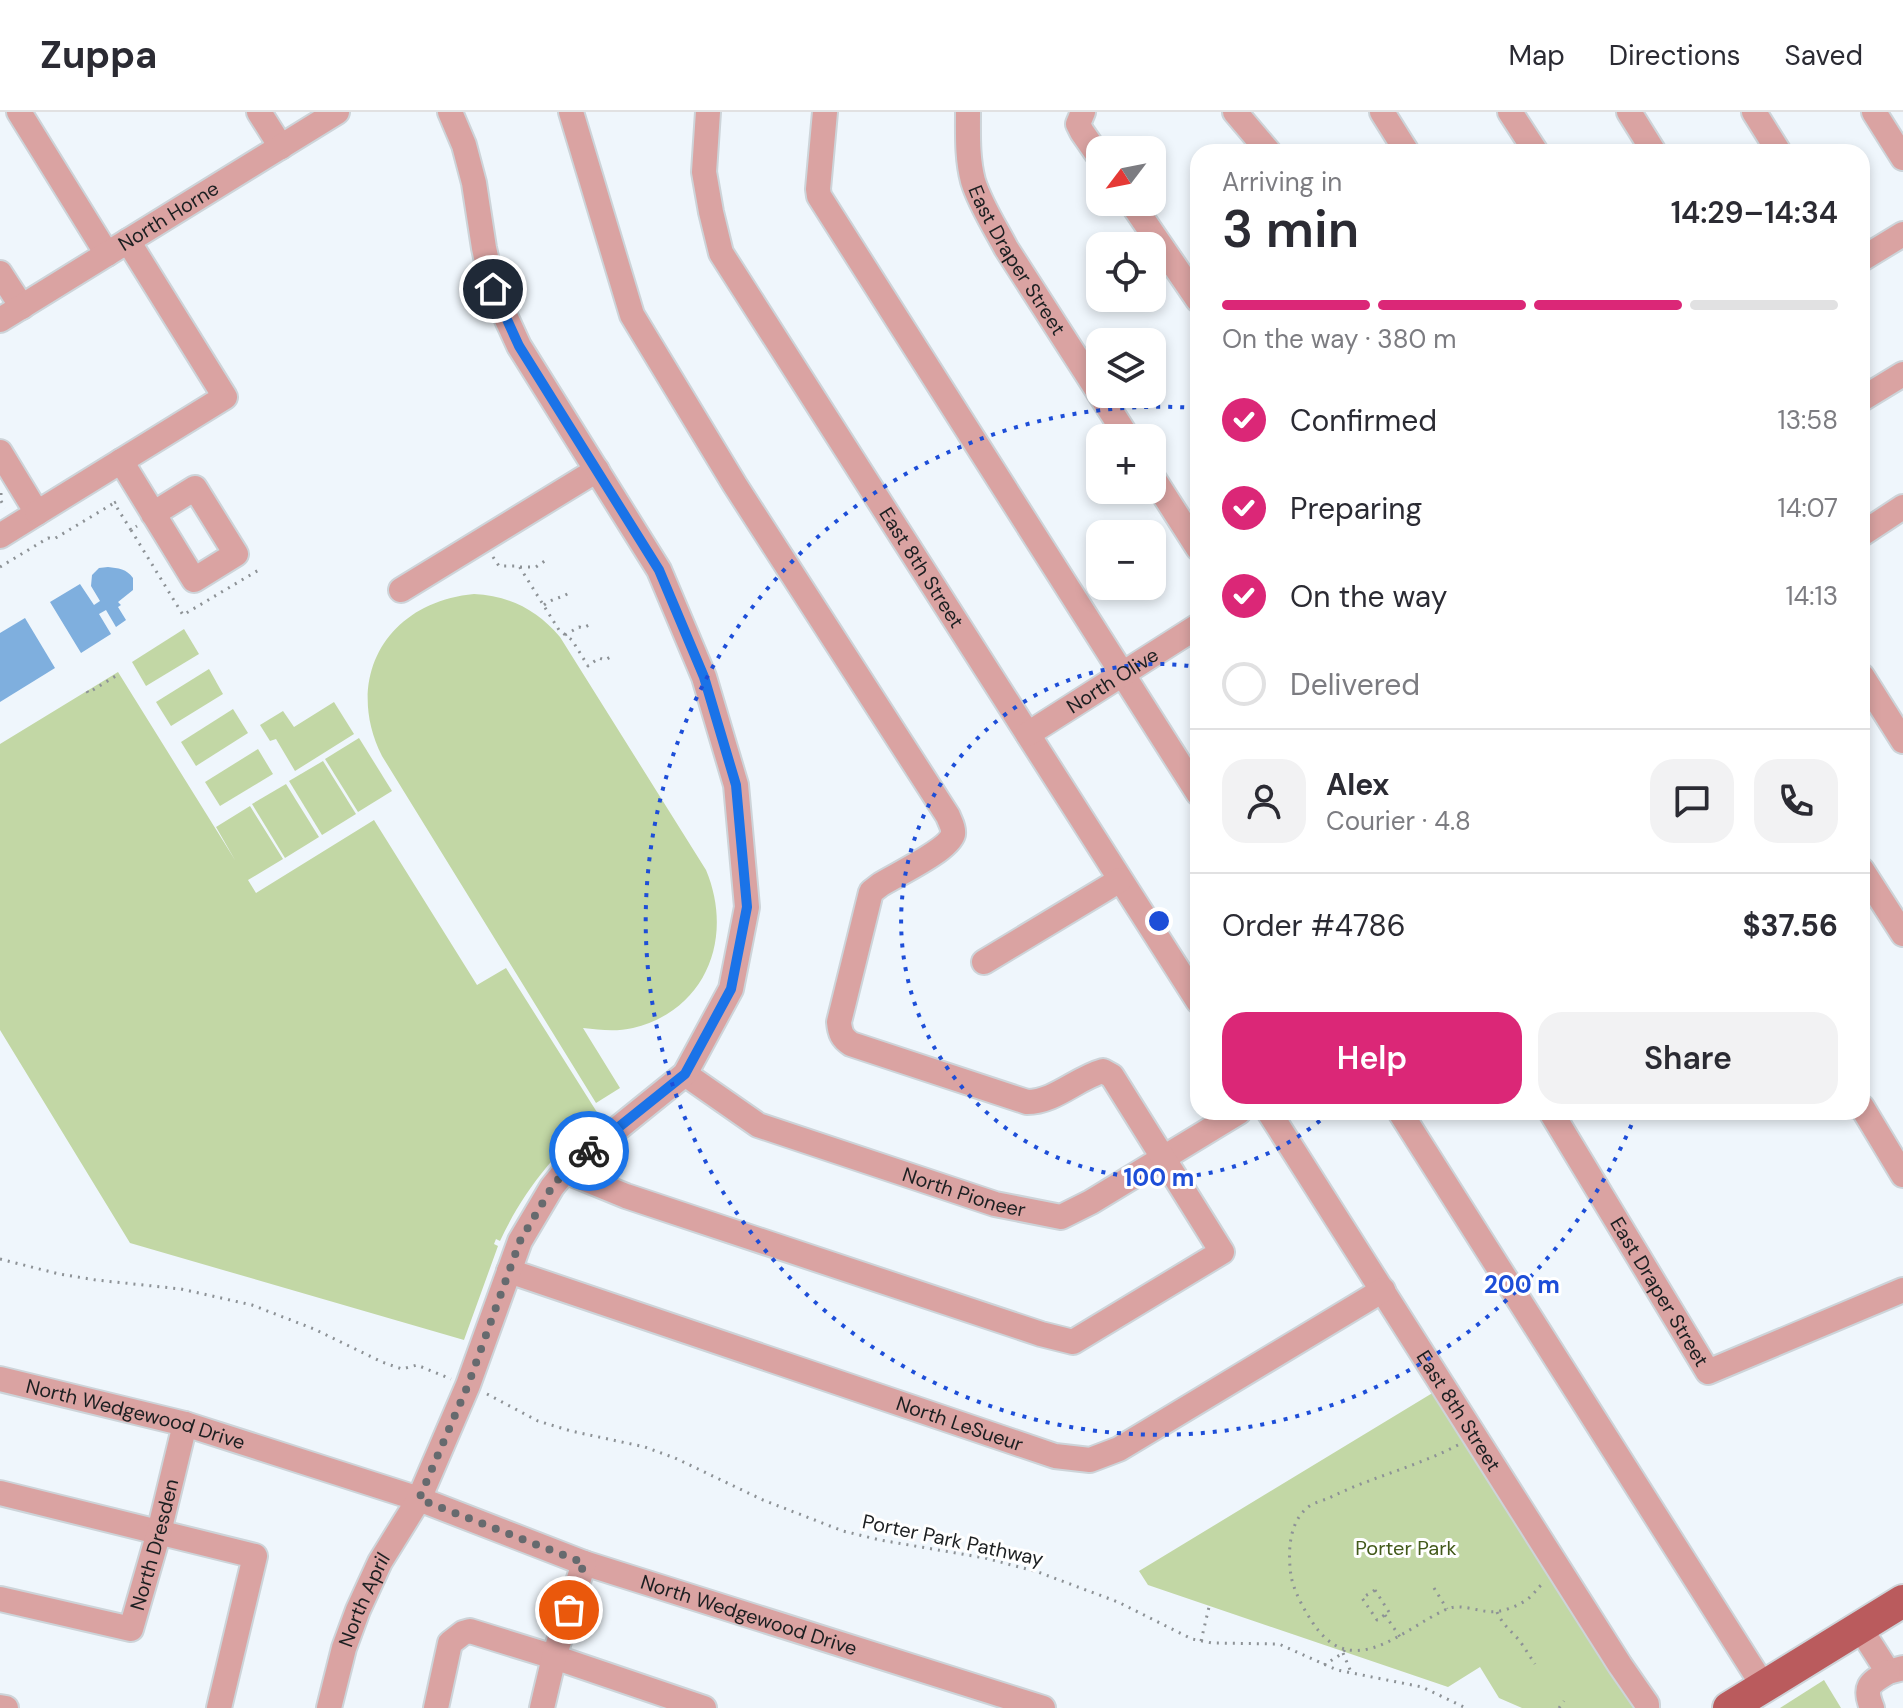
<!DOCTYPE html>
<meta charset="utf-8">
<style>
:root{--surface:#fff;--page:#f2f2f3;--text:#2b2b33;--muted:#7c7c81;--line:#e1e1e2;--accent:#db2777}
body{margin:0;font-family:"DM Sans",sans-serif;background:var(--page);color:var(--text);height:100vh;display:flex;flex-direction:column;font-size:30px;white-space:nowrap}
*{box-sizing:border-box;margin:0}
p{font-size:26px;color:var(--muted)}
.icon{flex:none;width:44px;height:44px;fill:none;stroke:currentColor;stroke-width:2;stroke-linecap:round;stroke-linejoin:round}
.map{position:relative;flex:1;overflow:hidden}
.sheet{position:absolute;left:1190px;top:32px;width:680px;height:976px;display:flex;flex-direction:column;background:var(--surface);border-radius:24px;box-shadow:0 4px 12px #0003}
.sheet>*{flex:none}
.needle{width:52px;rotate:238deg}
.controls{position:absolute;left:1086px;top:24px;display:grid;gap:16px}
.controls a{display:grid;place-items:center;width:80px;height:80px;border-radius:16px;background:var(--surface);box-shadow:0 4px 12px #0003;font-size:40px}
.pin{position:absolute;display:grid;place-items:center;width:68px;height:68px;color:#fff;margin:-34px;border:4px solid #fff;border-radius:50%;box-shadow:0 2px 8px #0007}
.courier{position:absolute;display:grid;place-items:center;width:80px;height:80px;margin:-40px;border:6px solid #1a73e8;border-radius:50%;background:#fff;color:#222;box-shadow:0 2px 10px #0007}
.summary em{font-style:normal;font-weight:600}
.summary div{display:flex;flex-direction:column-reverse}
.summary{display:flex;align-items:center;justify-content:space-between;height:136px;padding:0 32px}
h1{font-size:52px;font-weight:600;line-height:60px}
.bar{display:grid;grid-template-columns:repeat(4,1fr);gap:12px 8px;align-content:center;height:96px;padding:0 32px}
.bar i{height:10px;border-radius:6px;background:var(--line)}
.bar .active{background:var(--accent)}
.bar p{grid-column:span 4}
.line{display:flex;align-items:center;gap:20px;padding:0 32px;border-top:2px solid var(--line)}
.line div{flex:1}
.round{display:grid;place-items:center;flex:none;width:84px;height:84px;border-radius:24px;background:var(--page)}
ol{padding:0 32px;list-style:none}
li{display:flex;align-items:center;gap:24px;height:88px}
li p{margin-inline-start:auto}
li .icon{padding:8px;border-radius:50%;background:var(--accent);color:#fff;stroke-width:4}
li:last-child{color:var(--muted)}
li i{width:44px;height:44px;border:4px solid var(--line);border-radius:50%}
.button{display:flex;gap:16px;margin-top:auto;padding:16px 32px}
.button a{flex:1;height:92px;border-radius:24px;background:var(--accent);color:#fff;font-size:32px;font-weight:600;line-height:92px;text-align:center}
.button a+a{background:var(--page);color:var(--text)}
header{display:flex;align-items:center;gap:48px;box-sizing:border-box;height:112px;padding:0 40px;background:var(--surface);border-bottom:2px solid var(--line)}
header strong{font-size:38px}
nav{display:flex;gap:44px;margin-inline-start:auto;font-size:28px}
.map>svg:first-child{display:block}
.green{fill:#c2d7a5}
.water{fill:#7fafde}
.lines{fill:none;stroke-linecap:round;stroke-linejoin:round}
.minor-casing{stroke:#cdd4d9;stroke-width:28}
.major-casing{stroke:#cdd4d9;stroke-width:36}
.path{stroke:#8d9296;stroke-width:3;stroke-dasharray:2 6;stroke-linecap:butt}
.minor{stroke:#daa3a2;stroke-width:24}
.major{stroke:#ba5b5d;stroke-width:32}
.done{stroke:#666a6e;stroke-width:8;stroke-dasharray:0 14.4}
.route{stroke:#1a73e8;stroke-width:10}
.ring{fill:none;stroke:#1d4ed8;stroke-width:4;stroke-dasharray:4 8}
.labels{text-anchor:middle;stroke-width:6;stroke-linejoin:round;paint-order:stroke}
.street-label{font-size:20px;fill:#1c1f21;stroke:#fff}
.park-label{font-size:20px;fill:#42591a;stroke:#fff}
.centre{fill:#1d4ed8;stroke:#fff;stroke-width:4}
.ring-label{font-size:24px;text-anchor:middle;font-weight:bold;fill:#1d4ed8;stroke:#fff;stroke-width:6;stroke-linejoin:round;paint-order:stroke}
</style>
<header>
<strong>Zuppa</strong>
<nav><a>Map</a><a>Directions</a><a>Saved</a></nav>
</header>
<div class="map">
<svg width="1903" height="1596" viewBox="0 0 1903 1596">
<rect width="100%" height="100%" fill="#eff6fc"/>
<g class="green">
<path d="M474,482C510,484 537,498 560,525L706,758C734,825 707,898 633,916C616,920 600,918 583,916L620,976L596,991L382,644C343,566 387,490 474,482Z"/>
<polygon points="184,517 199,542 146,574 132,550"/>
<polygon points="209,557 223,582 171,614 156,590"/>
<path d="M118,560L235,748L216,715L250,694L283,747L248,768L256,781L374,708L477,873L506,856L600,1005C556,1037 523,1080 500,1129L496,1127L494,1132L498,1134L464,1228L130,1131L0,918V632Z"/>
<polygon points="334,590 354,622 295,659 276,627 270,629 260,613 283,599 294,615"/>
<polygon points="233,597 248,621 196,654 181,630"/>
<polygon points="359,626 392,679 358,700 325,647"/>
<polygon points="258,637 273,662 220,694 205,670"/>
<polygon points="323,649 356,702 322,723 289,669"/>
<polygon points="286,672 319,725 285,746 252,692"/>
<polygon points="1444,1274 1647,1596 1522,1596 1499,1586 1480,1555 1448,1575 1148,1473 1139,1459"/>
<polygon points="1824,1568 1841,1596 1780,1596"/>
</g>
<g class="water">
<path d="M108,455C118,456 127,457 133,466V478L118,490L121,493L118,495L126,508L116,515L106,498L99,502L111,522L81,541L50,490L80,472L94,493L100,489L91,474L92,463L99,456Z"/>
<polygon points="25,506 55,556 0,590 0,521"/>
</g>
<g class="lines">
<defs>
<g id="minor">
<polyline points="19,0 107,142"/>
<polyline points="259,0 281,35"/>
<path id="s1" d="M708,0L704,60L711,100L721,141L1198,889"/>
<polyline points="825,0 818,77 819,84 1198,681"/>
<path id="s2" d="M968,0C968,23 967,46 973,69C980,92 995,115 1006,136L1128,326"/>
<polyline points="1083,0 1078,12 1082,20 1100,46"/>
<polyline points="1235,0 1269,40"/>
<polyline points="1382,0 1407,40"/>
<polyline points="1510,0 1536,40"/>
<polyline points="1629,0 1654,40"/>
<polyline points="1754,0 1779,40"/>
<polyline points="1874,0 1903,46"/>
<polyline points="1131,90 1198,188"/>
<polyline points="1862,147 1903,122"/>
<polyline points="0,161 22,195"/>
<path id="s3" d="M0,208L337,0"/>
<polyline points="1862,287 1903,262"/>
<polyline points="0,340 37,401 0,424"/>
<polyline points="121,349 194,468 236,442 195,376 153,402"/>
<polyline points="1152,364 1198,436"/>
<polyline points="37,401 225,285 128,129"/>
<polyline points="1862,422 1903,395"/>
<polyline points="401,478 597,358"/>
<polyline points="1862,564 1903,629"/>
<path id="s4" d="M1028,622L1198,514"/>
<polyline points="1862,758 1903,822"/>
<polyline points="984,850 1120,768"/>
<path id="s5" d="M685,962L758,1013L995,1092L1061,1105L1091,1090L1239,1000"/>
<polyline points="1862,995 1903,1063"/>
<path id="s6" d="M1269,1000L1620,1553L1647,1592V1596"/>
<polyline points="1400,1000 1764,1575"/>
<path id="s7" d="M1551,1000L1708,1260L1903,1178"/>
<path d="M565,1059L626,1084L1041,1222L1073,1230L1222,1140L1112,964L1103,959C1077,966 1055,990 1027,990L851,932C842,926 840,921 839,910L871,780L880,773C896,763 949,738 953,722C954,715 950,710 948,704L735,373L632,203L571,0"/>
<path id="s8" d="M509,1159L1055,1344L1090,1348L1119,1337L1383,1178"/>
<path id="s9" d="M0,1267L185,1312L419,1387L584,1451L1043,1596"/>
<polyline points="0,1381 255,1444 219,1596"/>
<path id="s10" d="M0,1487L131,1517L159,1420L185,1312"/>
<polyline points="1860,1516 1888,1560 1903,1556"/>
<polyline points="0,1595 6,1596"/>
<path id="s11" d="M329,1596L344,1536L358,1498L380,1450L419,1387L468,1273L520,1129L552,1075L565,1059L685,962L731,877L747,795L736,673L704,565L659,458L519,234L493,177L484,136L474,71L464,33L450,0"/>
<polyline points="436,1596 450,1531 463,1521 470,1519 554,1545 704,1596"/>
<polyline points="542,1596 554,1545 584,1451"/>
<path d="M1872,1596C1863,1574 1870,1571 1888,1560"/>
</g>
<polyline id="major" points="1729,1596 1903,1489"/>
</defs>
<use href="#minor" class="minor-casing"/>
<use href="#major" class="major-casing"/>
<g class="path">
<polyline points="1,381 1,389 5,396"/>
<polyline points="116,390 114,391 131,418 137,414"/>
<polyline points="131,418 183,503 262,456"/>
<polyline points="493,445 499,454 519,454 559,518 572,528 588,554 599,546 605,548 614,543"/>
<polyline points="0,455 48,426 54,427 114,391"/>
<polyline points="520,455 536,455 546,448"/>
<path d="M544,493C553,486 559,487 569,481"/>
<polyline points="565,523 579,515 583,516 591,512"/>
<polyline points="87,579 88,581 119,562"/>
<polyline points="0,1147 59,1162 96,1168 181,1177 252,1193 314,1217 382,1250 402,1257 417,1253 451,1267"/>
<polyline points="487,1282 538,1309 571,1319 645,1335 675,1346 763,1388 843,1419 880,1428 985,1446 1038,1460 1118,1490 1192,1527 1212,1531 1279,1532 1337,1558 1422,1575 1466,1596"/>
<path d="M1458,1333C1416,1355 1371,1365 1329,1386C1322,1389 1312,1391 1307,1396C1288,1412 1288,1442 1291,1464C1294,1479 1303,1496 1311,1508C1351,1573 1402,1517 1447,1497C1462,1490 1484,1503 1500,1499C1510,1497 1525,1491 1532,1483C1537,1478 1539,1474 1545,1470"/>
<polyline points="1434,1476 1447,1497"/>
<polygon points="1375,1478 1389,1500 1377,1508 1362,1486"/>
<path d="M1497,1500C1502,1512 1511,1519 1519,1528C1525,1536 1530,1545 1535,1552"/>
<polyline points="1385,1503 1400,1525"/>
<polyline points="1201,1529 1209,1495"/>
<polyline points="1343,1541 1351,1560"/>
<polyline points="1324,1553 1343,1541 1345,1537"/>
<polyline points="1559,1596 1564,1589"/>
</g>
<use href="#minor" class="minor"/>
<use href="#major" class="major"/>
</g>
<g class="lines">
<polyline class="done" points="569,1498 584,1451 419,1387 468,1273 520,1129 552,1075 565,1059 589,1039"/>
<polyline class="route" points="493,177 519,234 659,458 704,565 736,673 747,795 731,877 685,962 589,1039"/>
</g>
<g class="ring">
<path d="M1329 1001A257 257 0 1 1 1197 555"/>
<path d="M1636 1002A514 514 0 1 1 1195 296"/>
</g>
<g class="labels">
<g class="street-label">
<text dy="7" stroke="none"><textPath href="#s3" startOffset="198">North Horne</textPath></text>
<text dy="7" stroke="none"><textPath href="#s2" startOffset="160">East Draper Street</textPath></text>
<text dy="7" stroke="none"><textPath href="#s1" startOffset="516">East 8th Street</textPath></text>
<text dy="7" stroke="none"><textPath href="#s4" startOffset="100">North Olive</textPath></text>
<text dy="7" stroke="none"><textPath href="#s5" startOffset="306">North Pioneer</textPath></text>
<text dy="7" stroke="none"><textPath href="#s7" startOffset="210">East Draper Street</textPath></text>
<text dy="7" stroke="none"><textPath href="#s6" startOffset="354">East 8th Street</textPath></text>
<text dy="7" stroke="none"><textPath href="#s9" startOffset="140">North Wedgewood Drive</textPath></text>
<text dy="7" stroke="none"><textPath href="#s8" startOffset="476">North LeSueur</textPath></text>
<text transform="translate(953 1428) rotate(12)" y="7">Porter Park Pathway</text>
<text dy="7" stroke="none"><textPath href="#s10" startOffset="222">North Dresden</textPath></text>
<text dy="7" stroke="none"><textPath href="#s11" startOffset="114">North April</textPath></text>
<text dy="7" stroke="none"><textPath href="#s9" startOffset="786">North Wedgewood Drive</textPath></text>
</g>
<g class="park-label">
<text x="1406" y="1443">Porter Park</text>
</g>
</g>
<circle cx="1159" cy="809" r="12" class="centre"/>
<g class="ring-label">
<text x="1159" y="1074">100 m</text>
<text x="1522" y="1181">200 m</text>
</g>
</svg>
<div class="controls">
<a><svg class="needle" viewBox="-14 -14 28 28"><path d="M0-13l5 13h-10z" fill="#e53935"/><path d="M0 13l5-13h-10z" fill="#7c7c81"/></svg></a>
<a><svg class="icon" aria-label="locate" viewBox="0 0 24 24"><circle cx="12" cy="12" r="6"/><path d="M12 2v4M12 18v4M2 12h4M18 12h4"/></svg></a>
<a><svg class="icon" aria-label="layers" viewBox="0 0 24 24"><path d="M12 4l9 5-9 5-9-5zM3 14l9 5 9-5"/></svg></a>
<a>+</a>
<a>−</a>
</div>
<div class="pin" style="left:569px;top:1498px;background:#ea580c"><svg class="icon" aria-label="bag" viewBox="0 0 24 24"><path d="M5 8h14l-1 12H6zM9 8a3 3 0 0 1 6 0"/></svg></div>
<div class="pin" style="left:493px;top:177px;background:#1f2937"><svg class="icon" aria-label="home" viewBox="0 0 24 24"><path d="M3 11l9-7 9 7M6 9v11h12V9"/></svg></div>
<div class="courier" style="left:589px;top:1039px"><svg class="icon" aria-label="bike" viewBox="0 0 24 24"><circle cx="6" cy="16" r="4"/><circle cx="18" cy="16" r="4"/><path d="M6 16l4-8h5l3 8M10 8l3 8H6M13 5h3"/></svg></div>
<section class="sheet">
<div class="summary"><div><h1>3 min</h1><p>Arriving in</p></div><em>14:29–14:34</em></div>
<div class="bar"><i class="active"></i><i class="active"></i><i class="active"></i><i></i><p>On the way · 380 m</p></div>
<ol>
<li><svg class="icon" aria-label="check" viewBox="0 0 24 24"><path d="M5 12l5 5 9-10"/></svg>Confirmed<p>13:58</p></li>
<li><svg class="icon" aria-label="check" viewBox="0 0 24 24"><path d="M5 12l5 5 9-10"/></svg>Preparing<p>14:07</p></li>
<li><svg class="icon" aria-label="check" viewBox="0 0 24 24"><path d="M5 12l5 5 9-10"/></svg>On the way<p>14:13</p></li>
<li><i></i>Delivered</li>
</ol>
<div class="line" style="height:144px"><a class="round"><svg class="icon" aria-label="person" viewBox="0 0 24 24"><circle cx="12" cy="8" r="4"/><path d="M4 21q1-7 8-7t8 7"/></svg></a><div><b>Alex</b><p>Courier · 4.8</p></div><a class="round"><svg class="icon" aria-label="chat" viewBox="0 0 24 24"><path d="M4 5h16v11H9l-5 4z"/></svg></a><a class="round"><svg class="icon" aria-label="phone" viewBox="0 0 24 24"><path d="M5 4h4l2 5-3 2q2 4 5 5l2-3 5 2v4C11 20 4 13 5 4z"/></svg></a></div>
<div class="line" style="height:104px"><div>Order #4786</div><b>$37.56</b></div>
<div class="button"><a>Help</a><a>Share</a></div>
</section>
</div>
